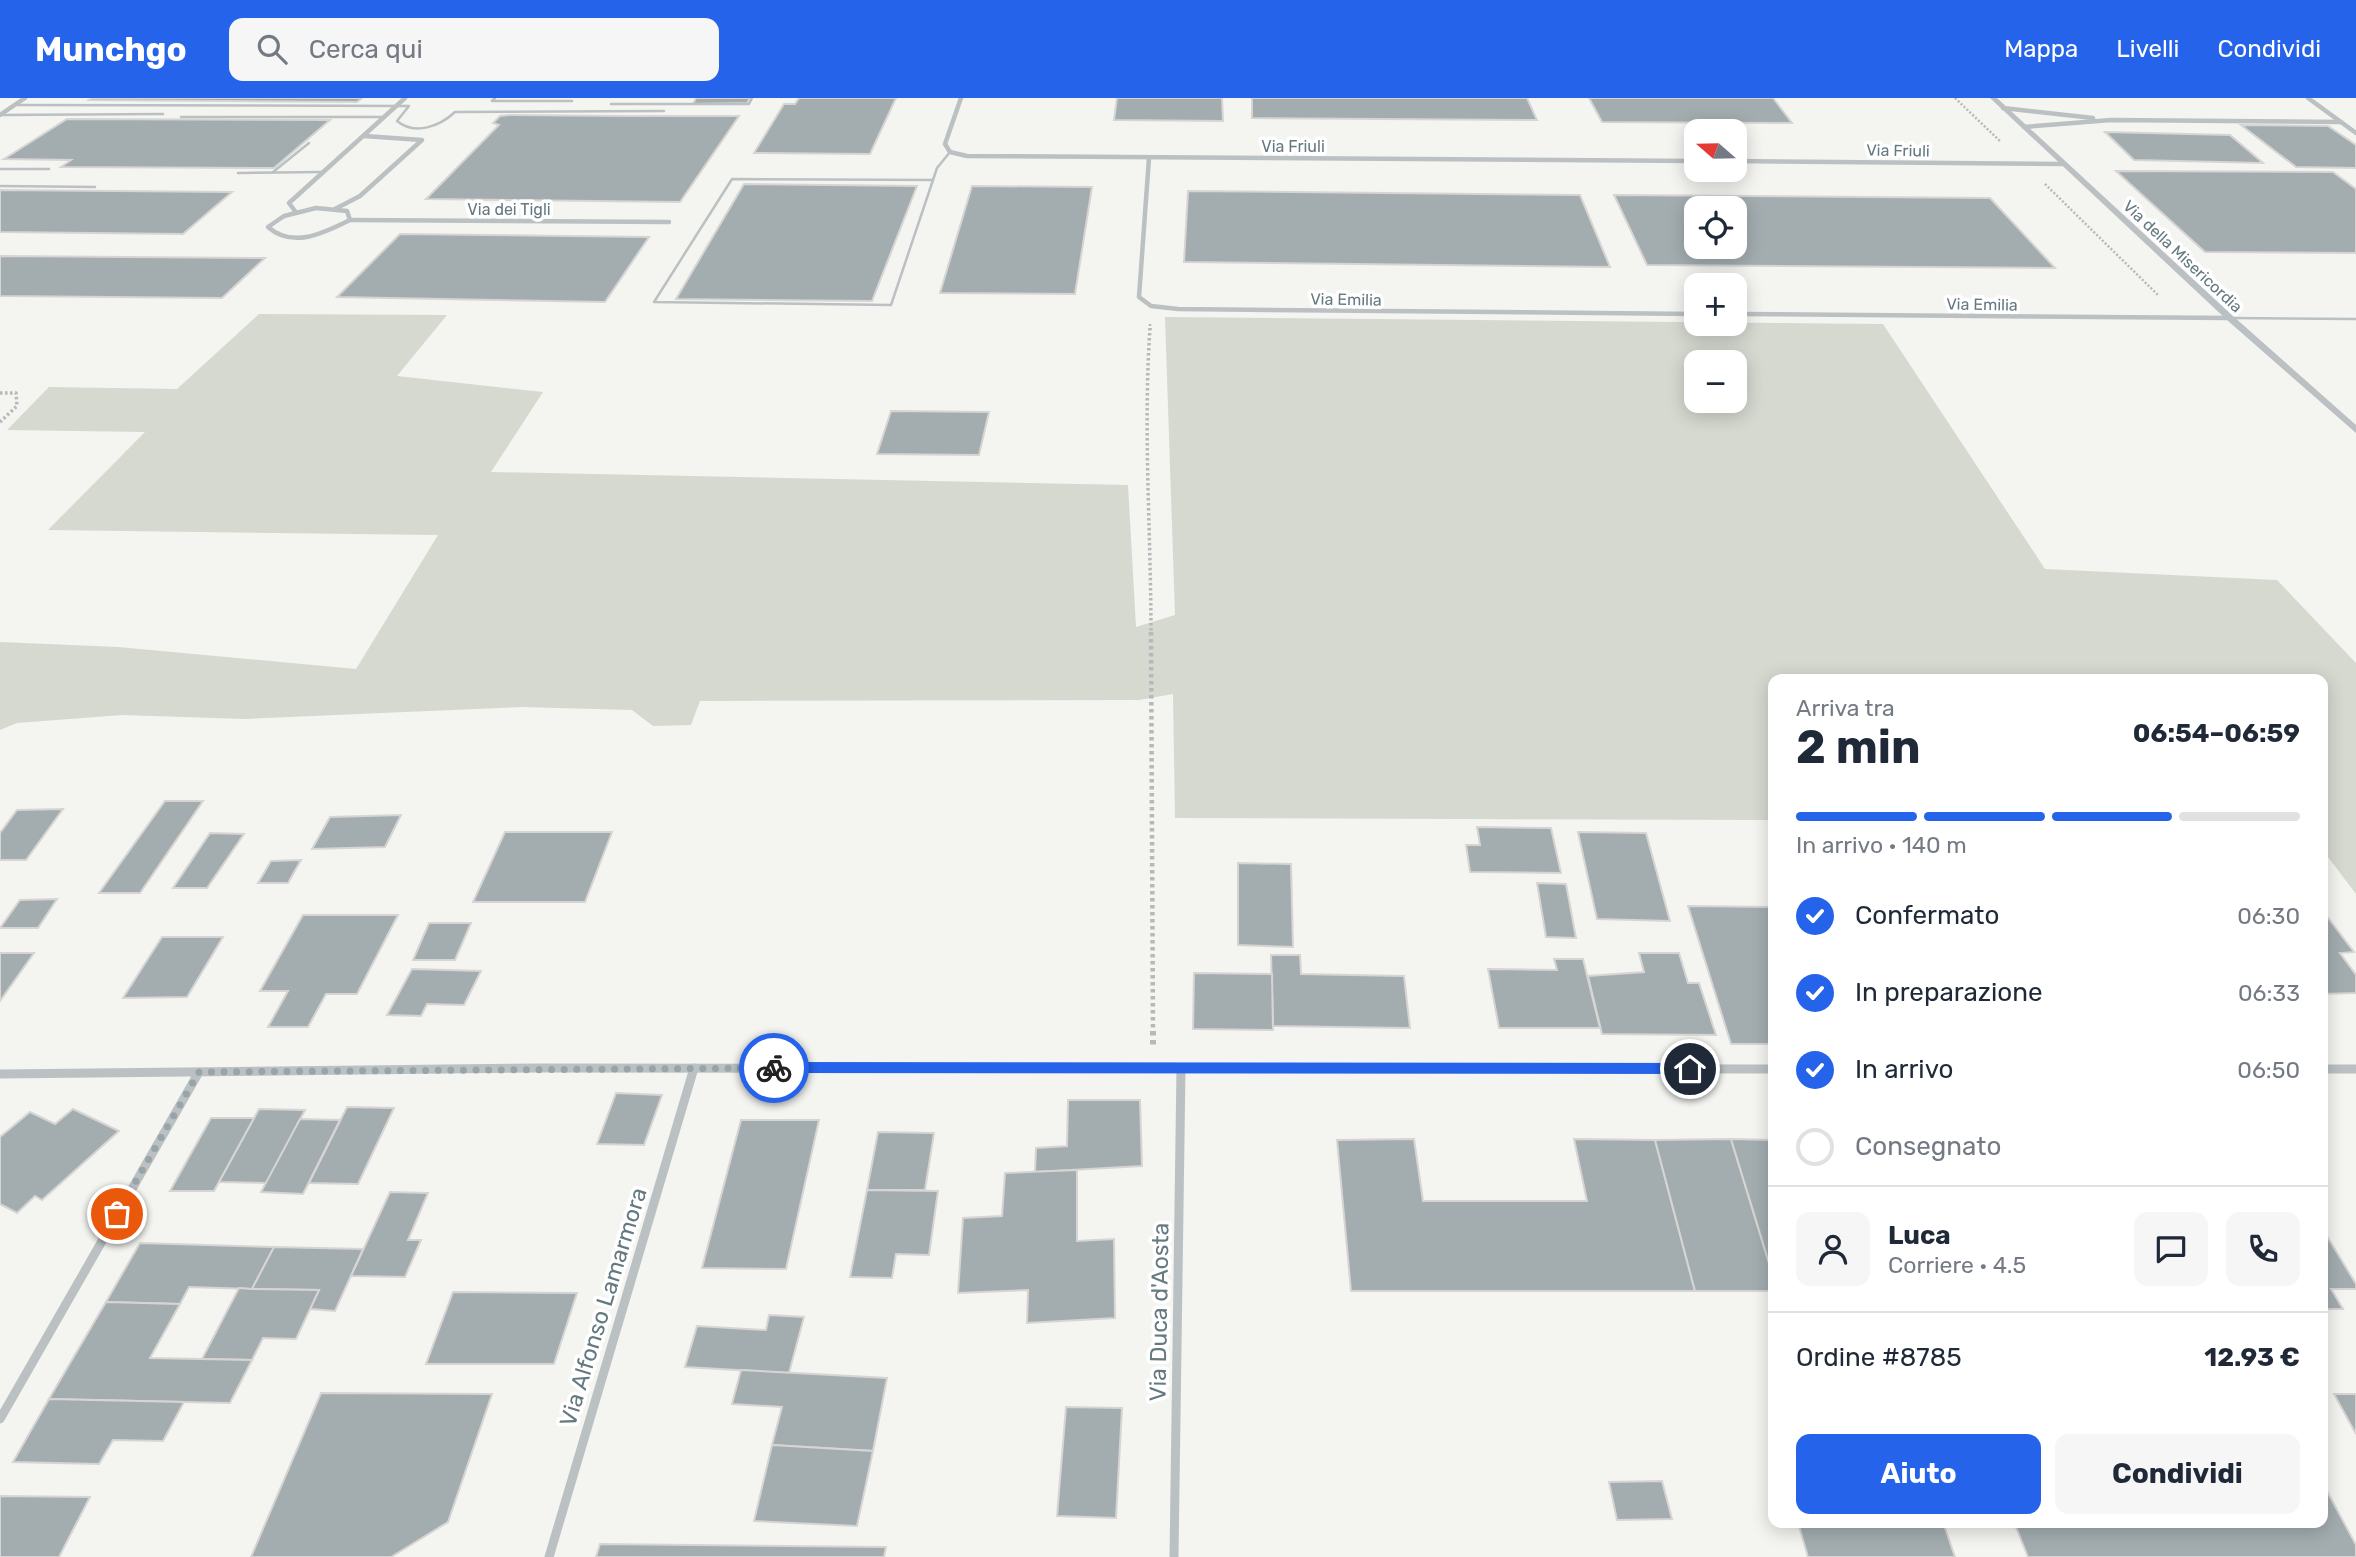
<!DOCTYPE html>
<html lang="it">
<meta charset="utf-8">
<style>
:root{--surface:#fff;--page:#f6f6f7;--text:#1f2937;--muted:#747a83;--line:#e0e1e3;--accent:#2563eb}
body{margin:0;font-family:Rubik,sans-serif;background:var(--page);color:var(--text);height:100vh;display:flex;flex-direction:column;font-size:26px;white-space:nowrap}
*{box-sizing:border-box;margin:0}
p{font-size:23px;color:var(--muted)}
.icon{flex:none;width:38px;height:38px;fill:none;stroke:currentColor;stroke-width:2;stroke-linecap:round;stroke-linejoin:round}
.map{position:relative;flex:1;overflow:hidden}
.details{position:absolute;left:1768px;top:576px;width:560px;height:854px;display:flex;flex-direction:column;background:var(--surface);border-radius:14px;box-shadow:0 4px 18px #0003}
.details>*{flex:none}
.needle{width:46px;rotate:290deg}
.fabs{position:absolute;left:1684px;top:21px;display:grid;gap:14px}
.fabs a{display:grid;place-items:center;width:63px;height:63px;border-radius:14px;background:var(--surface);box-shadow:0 4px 18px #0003;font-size:35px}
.pin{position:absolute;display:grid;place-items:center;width:60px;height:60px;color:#fff;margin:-30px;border:4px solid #fff;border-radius:50%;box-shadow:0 2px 7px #0007}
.courier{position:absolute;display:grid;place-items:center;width:70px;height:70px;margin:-35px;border:5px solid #2563eb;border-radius:50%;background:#fff;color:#222;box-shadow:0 2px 9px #0007}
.summary em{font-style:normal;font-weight:700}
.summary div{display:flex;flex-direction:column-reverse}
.summary{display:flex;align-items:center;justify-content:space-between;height:119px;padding:0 28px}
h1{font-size:46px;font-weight:700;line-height:52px}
.bar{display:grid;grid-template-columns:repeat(4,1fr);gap:10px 7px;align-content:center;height:84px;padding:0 28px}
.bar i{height:9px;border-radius:5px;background:var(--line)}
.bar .on{background:var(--accent)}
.bar p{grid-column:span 4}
.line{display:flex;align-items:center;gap:18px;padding:0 28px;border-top:2px solid var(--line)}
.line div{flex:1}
.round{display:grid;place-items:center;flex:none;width:74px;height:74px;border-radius:14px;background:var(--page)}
ol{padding:0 28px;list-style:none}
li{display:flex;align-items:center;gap:21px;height:77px}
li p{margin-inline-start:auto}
li .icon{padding:7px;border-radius:50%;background:var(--accent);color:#fff;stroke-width:4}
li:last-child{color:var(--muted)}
li i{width:38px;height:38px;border:4px solid var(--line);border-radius:50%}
.button{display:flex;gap:14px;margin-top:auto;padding:14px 28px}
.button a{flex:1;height:80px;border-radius:14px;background:var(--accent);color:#fff;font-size:28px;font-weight:700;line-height:80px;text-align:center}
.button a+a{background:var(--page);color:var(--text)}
header{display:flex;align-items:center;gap:42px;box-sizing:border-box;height:98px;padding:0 35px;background:var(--accent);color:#fff}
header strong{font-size:33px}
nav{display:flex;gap:38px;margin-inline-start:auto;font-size:24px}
.search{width:490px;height:63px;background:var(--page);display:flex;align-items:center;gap:18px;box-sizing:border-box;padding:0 24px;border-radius:14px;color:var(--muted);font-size:26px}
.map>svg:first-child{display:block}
.green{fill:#d5d9d0;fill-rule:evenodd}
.building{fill:#a3adb0;stroke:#d6d5d3;stroke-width:2;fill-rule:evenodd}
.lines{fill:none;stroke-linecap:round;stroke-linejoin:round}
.path-far3{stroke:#b5b9ba;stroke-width:2.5;stroke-dasharray:2 2;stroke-linecap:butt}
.path-far2{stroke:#b5b9ba;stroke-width:3.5;stroke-dasharray:2.5 2.5;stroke-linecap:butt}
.path-far1{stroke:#b5b9ba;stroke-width:4.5;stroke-dasharray:3.5 3.5;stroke-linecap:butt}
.path{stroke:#b5b9ba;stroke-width:6;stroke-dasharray:4.5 4.5;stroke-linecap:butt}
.service{stroke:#bbc0c2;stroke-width:2.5}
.minor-far1{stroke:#bbc0c2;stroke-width:4.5}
.minor{stroke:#bbc0c2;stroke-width:9}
.tertiary{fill:#bbc0c2;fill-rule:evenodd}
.route{fill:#2563eb}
.done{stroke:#97a4a8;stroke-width:7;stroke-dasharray:0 12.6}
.labels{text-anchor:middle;stroke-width:7;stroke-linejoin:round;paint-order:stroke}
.far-street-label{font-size:16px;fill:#657980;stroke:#fff}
.near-street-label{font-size:23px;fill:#657980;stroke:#fff}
</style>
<header>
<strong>Munchgo</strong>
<div class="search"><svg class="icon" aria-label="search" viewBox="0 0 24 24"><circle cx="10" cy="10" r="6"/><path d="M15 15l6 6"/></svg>Cerca qui</div>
<nav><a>Mappa</a><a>Livelli</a><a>Condividi</a></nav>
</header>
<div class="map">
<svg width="2356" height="1459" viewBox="0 0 2356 1459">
<rect width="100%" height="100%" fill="#f4f4f1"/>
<path class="green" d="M259,216L447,217L397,278L543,294L491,374L1128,387L1136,529L1175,517L1165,219L1883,226L2045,471L2277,482L2356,565V796L2322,751V581H1773V722L1175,720L1173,596L1139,602L700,603L691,627L653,628L632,612L522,609L245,621L122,617L17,625L0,632V544L118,549L356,571L438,437L48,432L145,334L7,332L49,289L177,291ZM1696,264H1734V303H1696Z"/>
<g class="building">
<polygon points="92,0 362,0 357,4 89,2"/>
<polygon points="696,0 750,0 747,5 693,6"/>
<polygon points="799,0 896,0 870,56 754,55 784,6 795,6"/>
<polygon points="1117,0 1222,0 1223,23 1114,22"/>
<polygon points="1252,0 1527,0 1537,22 1252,20"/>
<polygon points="1589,0 1773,0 1792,25 1602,24"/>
<polygon points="509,17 628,18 739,18 680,104 426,101 499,27 493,25 500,18"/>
<polygon points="67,21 330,22 274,70 61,69 71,62 4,61"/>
<polygon points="2241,27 2328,28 2356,47 2356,70 2296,69"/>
<polygon points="2105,34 2230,37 2263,65 2134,62"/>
<polygon points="2116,73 2333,74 2356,91 2356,155 2205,154"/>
<polygon points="744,86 917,88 872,203 676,201"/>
<polygon points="972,88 1092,89 1075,196 940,195"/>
<polygon points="0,92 232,94 183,136 0,134"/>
<polygon points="1188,93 1580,97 1610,169 1184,164"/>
<path d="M1614,97L1990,100L2055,170L1647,167ZM1696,110H1734V149H1696Z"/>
<polygon points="400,136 649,139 605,204 337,199"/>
<polygon points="0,158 265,160 222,200 0,198"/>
<polygon points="891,313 989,314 979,357 877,356"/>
<polygon points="165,703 203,703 140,795 99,795"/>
<polygon points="63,711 26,762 0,762 0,735 17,712"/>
<polygon points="401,717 385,749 312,751 330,719"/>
<polygon points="1477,729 1551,730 1561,775 1470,774 1466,747 1480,747"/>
<polygon points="505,734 612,734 585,804 473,804"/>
<polygon points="1578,734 1646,735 1670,823 1597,821"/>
<polygon points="210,735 244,736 207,790 173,790"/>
<polygon points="301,762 288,785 258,785 271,763"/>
<polygon points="1238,765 1291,766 1293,849 1238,847"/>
<polygon points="1537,785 1566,786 1576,840 1546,839"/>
<polygon points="57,801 38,830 0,830 20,802"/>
<polygon points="1688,808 1773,809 1773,946 1731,946"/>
<polygon points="2322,812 2354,854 2340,855 2356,877 2356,895 2322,896"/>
<polygon points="303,817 398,817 357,896 326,896 308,929 268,929 288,893 260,893"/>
<polygon points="429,825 471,825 455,862 413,862"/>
<polygon points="162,839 223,839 187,899 123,900"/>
<polygon points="0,855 34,855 0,903"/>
<polygon points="1639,855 1679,855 1688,885 1699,885 1716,937 1602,936 1588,878 1644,874"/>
<polygon points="1271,857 1300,857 1301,876 1404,878 1410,930 1273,928"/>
<polygon points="1554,861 1583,861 1600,930 1499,930 1488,871 1557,872"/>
<polygon points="412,871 481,873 464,907 427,906 421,918 387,917"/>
<polygon points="1194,875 1272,876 1273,932 1193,931"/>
<polygon points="616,995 662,997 644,1047 597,1046"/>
<polygon points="1068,1002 1140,1002 1142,1068 1035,1074 1036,1050 1067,1048"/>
<polygon points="347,1009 394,1010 358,1086 309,1085"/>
<polygon points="73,1011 119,1033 42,1102 35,1098 17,1115 0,1106 0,1039 30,1014 55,1026"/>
<polygon points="259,1011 305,1012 267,1085 219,1084"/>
<polygon points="211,1020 254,1020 214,1093 170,1093"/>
<polygon points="300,1021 340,1022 303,1096 261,1094"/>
<polygon points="741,1022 819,1022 786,1171 702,1170"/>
<polygon points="878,1034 934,1035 925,1092 867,1092"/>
<polygon points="1414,1041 1423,1103 1587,1103 1574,1041 1655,1042 1695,1193 1351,1193 1337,1042"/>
<polygon points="1731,1041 1773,1178 1773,1193 1695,1193 1655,1042"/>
<polygon points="1731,1041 1773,1042 1773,1178"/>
<polygon points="1077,1072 1077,1143 1114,1141 1115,1220 1027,1225 1028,1192 958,1195 963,1120 1002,1118 1005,1075"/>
<polygon points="867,1092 938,1093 929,1157 896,1156 892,1180 850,1179"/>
<polygon points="390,1094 428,1095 408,1142 421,1142 405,1179 351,1178"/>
<polygon points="2322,1130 2356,1186 2356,1191 2331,1191 2343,1211 2322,1211"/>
<polygon points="140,1145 274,1149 252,1191 189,1189 180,1206 106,1204"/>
<polygon points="274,1149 363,1151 335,1213 310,1211 319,1192 252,1191"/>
<polygon points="239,1190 252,1191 319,1192 296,1241 263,1240 252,1262 202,1261"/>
<polygon points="453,1194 577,1195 554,1266 426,1266"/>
<polygon points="106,1204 180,1206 150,1260 252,1262 230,1305 49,1301"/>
<polygon points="769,1217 804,1219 789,1275 685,1269 697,1228 766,1232"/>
<polygon points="741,1272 887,1280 873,1353 772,1347 782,1309 732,1306"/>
<polygon points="321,1295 492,1296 448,1424 391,1459 251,1459"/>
<polygon points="2334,1296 2356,1296 2356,1336"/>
<polygon points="49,1301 184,1304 163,1343 113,1342 99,1366 13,1364"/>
<polygon points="1066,1309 1122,1310 1116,1420 1057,1418"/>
<polygon points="772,1347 873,1353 857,1428 754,1423"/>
<polygon points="1662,1383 1672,1421 1617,1422 1609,1384"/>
<polygon points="2322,1384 2356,1447 2356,1459 2028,1459 2014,1424 2322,1424"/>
<polygon points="0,1398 90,1399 59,1459 0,1459"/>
<polygon points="1858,1424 1943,1424 1955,1459 1808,1459 1799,1428 1859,1427"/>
<polygon points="600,1446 886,1449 884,1459 596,1459"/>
</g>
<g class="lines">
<g class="path-far3">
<polyline points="1955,0 2001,44"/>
<polyline points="2045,86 2159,198"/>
<polyline points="1150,232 1150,226"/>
</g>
<g class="path-far2">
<path d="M1150,230C1143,332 1151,434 1151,536"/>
<polyline points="0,295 16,295 17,308 0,324"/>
</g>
<polyline class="path-far1" points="1151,534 1153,935"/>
<polyline class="path" points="1153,933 1153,949"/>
<g class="service">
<polyline points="495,0 492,3 572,3"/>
<polyline points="611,6 749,6 752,0"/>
<path d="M15,7L409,8L397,23C415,38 440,28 455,14L664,13"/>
<polyline points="0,17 163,16"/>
<polyline points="181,19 385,19"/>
<polyline points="0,71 49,71"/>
<polyline points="273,74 309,45"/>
<polyline points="238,75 323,74"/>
<polygon points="732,81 933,82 891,207 654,204"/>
<polyline points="933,82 937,70 950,54"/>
<polyline points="0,88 95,89"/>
<polyline points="2230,220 2356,221"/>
</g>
<g class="minor-far1">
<polyline points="961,0 945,46 950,54 967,58 1696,63"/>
<polyline points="2308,0 2356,35"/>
<polyline points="2003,10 2093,20"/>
<polyline points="0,17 25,0"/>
<polyline points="2024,29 2111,22 2341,24"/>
<polyline points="1149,60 1139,199 1151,208 1178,211 1696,216"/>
<polyline points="1734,63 2062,66"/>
<path d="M316,110L347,113L350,122C324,135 293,151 268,129L284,118Z"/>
<polyline points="335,111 360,98 422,42 364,38"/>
<polyline points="295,113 289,105 405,0"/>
<polyline points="350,122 669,124"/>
<polyline points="1734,216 2230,220"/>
</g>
<g class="minor">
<polyline points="2322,971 2356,971"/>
<polyline points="0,976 539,970 1773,971"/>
<polyline points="0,1321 199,974"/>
<polyline points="549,1459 694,970"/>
<polyline points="1174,1459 1181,970"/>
</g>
<polygon class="tertiary" points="1990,0 1997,0 2233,218 2356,327 2356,335 2227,222"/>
</g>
<polygon class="route" points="774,964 1690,965 1697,971 1690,976 774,975 767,970"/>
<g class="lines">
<polyline class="done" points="117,1116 199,974 774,970"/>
</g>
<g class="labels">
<g class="far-street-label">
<text x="1293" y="54">Via Friuli</text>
<text transform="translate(1898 52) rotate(1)" y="6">Via Friuli</text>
<text x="509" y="117">Via dei Tigli</text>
<text transform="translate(2183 158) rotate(43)" y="6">Via della Misericordia</text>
<text transform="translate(1346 201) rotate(1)" y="6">Via Emilia</text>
<text transform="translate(1982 206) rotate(1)" y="6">Via Emilia</text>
</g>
<g class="near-street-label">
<text transform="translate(603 1209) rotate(-73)" y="8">Via Alfonso Lamarmora</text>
<text transform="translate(1159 1214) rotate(-89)" y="8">Via Duca d'Aosta</text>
</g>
</g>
</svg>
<div class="fabs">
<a><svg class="needle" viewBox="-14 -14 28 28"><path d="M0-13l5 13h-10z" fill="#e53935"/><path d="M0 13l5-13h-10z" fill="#747a83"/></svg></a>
<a><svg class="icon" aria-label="locate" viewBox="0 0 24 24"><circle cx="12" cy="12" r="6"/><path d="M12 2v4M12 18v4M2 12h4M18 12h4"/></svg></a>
<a>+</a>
<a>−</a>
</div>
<div class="pin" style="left:117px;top:1116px;background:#ea580c"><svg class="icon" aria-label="bag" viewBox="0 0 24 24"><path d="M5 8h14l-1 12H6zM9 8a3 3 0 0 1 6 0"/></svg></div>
<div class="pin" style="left:1690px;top:971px;background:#1f2937"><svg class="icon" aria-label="home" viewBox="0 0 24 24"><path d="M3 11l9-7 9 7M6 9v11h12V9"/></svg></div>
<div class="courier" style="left:774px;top:970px"><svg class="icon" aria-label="bike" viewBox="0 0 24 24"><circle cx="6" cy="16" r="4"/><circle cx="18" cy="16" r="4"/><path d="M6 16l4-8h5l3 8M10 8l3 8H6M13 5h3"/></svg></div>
<section class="details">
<div class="summary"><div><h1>2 min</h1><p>Arriva tra</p></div><em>06:54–06:59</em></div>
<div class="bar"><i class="on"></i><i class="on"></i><i class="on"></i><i></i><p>In arrivo · 140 m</p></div>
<ol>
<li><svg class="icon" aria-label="check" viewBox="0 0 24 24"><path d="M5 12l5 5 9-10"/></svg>Confermato<p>06:30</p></li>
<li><svg class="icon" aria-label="check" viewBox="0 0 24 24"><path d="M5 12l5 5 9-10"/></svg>In preparazione<p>06:33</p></li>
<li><svg class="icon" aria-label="check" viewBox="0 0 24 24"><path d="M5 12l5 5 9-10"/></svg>In arrivo<p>06:50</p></li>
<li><i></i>Consegnato</li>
</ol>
<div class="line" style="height:126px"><a class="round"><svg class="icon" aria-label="person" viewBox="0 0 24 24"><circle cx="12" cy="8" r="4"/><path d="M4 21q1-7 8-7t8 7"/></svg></a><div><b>Luca</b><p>Corriere · 4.5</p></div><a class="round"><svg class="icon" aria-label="chat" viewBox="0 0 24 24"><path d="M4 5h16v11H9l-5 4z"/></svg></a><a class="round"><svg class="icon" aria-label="phone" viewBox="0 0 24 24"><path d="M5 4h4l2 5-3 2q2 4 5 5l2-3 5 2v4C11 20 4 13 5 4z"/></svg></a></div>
<div class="line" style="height:91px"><div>Ordine #8785</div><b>12.93 €</b></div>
<div class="button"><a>Aiuto</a><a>Condividi</a></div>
</section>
</div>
